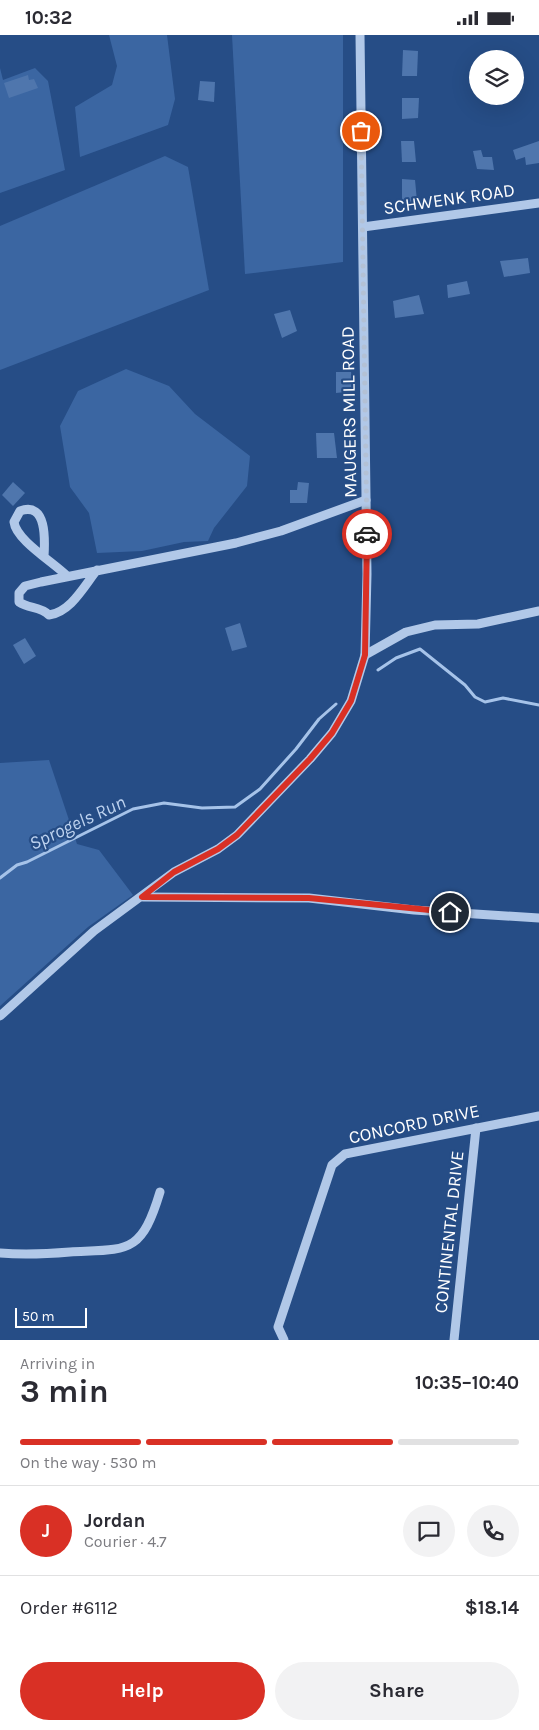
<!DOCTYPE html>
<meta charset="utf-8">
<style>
:root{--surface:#fff;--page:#f2f2f3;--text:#2b2b33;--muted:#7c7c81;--line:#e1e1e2;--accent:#d93025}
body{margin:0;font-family:Karla,sans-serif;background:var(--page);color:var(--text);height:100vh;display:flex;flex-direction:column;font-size:19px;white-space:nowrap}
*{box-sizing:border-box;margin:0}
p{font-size:16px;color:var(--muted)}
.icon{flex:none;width:28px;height:28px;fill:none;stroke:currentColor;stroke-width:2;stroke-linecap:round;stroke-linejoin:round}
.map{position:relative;height:1305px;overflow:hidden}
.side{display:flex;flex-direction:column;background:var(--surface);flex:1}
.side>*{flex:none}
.buttons{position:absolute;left:469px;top:15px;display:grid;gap:10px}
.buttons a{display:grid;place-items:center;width:55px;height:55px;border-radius:50%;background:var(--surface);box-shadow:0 5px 20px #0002;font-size:25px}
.scale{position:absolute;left:15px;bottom:12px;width:72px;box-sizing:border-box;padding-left:5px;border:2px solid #fff;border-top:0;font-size:14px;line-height:18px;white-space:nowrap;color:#fff;-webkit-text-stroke:4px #264d86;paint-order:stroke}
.pin{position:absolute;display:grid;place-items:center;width:42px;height:42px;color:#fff;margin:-21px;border:2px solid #fff;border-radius:50%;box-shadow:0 1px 5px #0007}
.courier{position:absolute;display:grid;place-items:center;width:50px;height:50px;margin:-25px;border:4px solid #d93025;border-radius:50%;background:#fff;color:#222;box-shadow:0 1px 6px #0007}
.summary em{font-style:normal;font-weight:700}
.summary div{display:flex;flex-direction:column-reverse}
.summary{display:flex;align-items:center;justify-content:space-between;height:85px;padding:0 20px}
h1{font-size:32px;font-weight:700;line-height:38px}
.bar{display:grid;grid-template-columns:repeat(4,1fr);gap:8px 5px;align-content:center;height:60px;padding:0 20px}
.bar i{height:6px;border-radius:4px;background:var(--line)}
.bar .on{background:var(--accent)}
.bar p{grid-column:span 4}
.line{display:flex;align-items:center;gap:12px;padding:0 20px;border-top:1px solid var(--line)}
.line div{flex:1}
.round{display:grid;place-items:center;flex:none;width:52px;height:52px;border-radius:26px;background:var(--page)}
.primary-button{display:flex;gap:10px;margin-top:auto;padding:10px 20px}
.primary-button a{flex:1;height:58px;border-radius:30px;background:var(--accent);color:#fff;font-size:20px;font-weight:700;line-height:58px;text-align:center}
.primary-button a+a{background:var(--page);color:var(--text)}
.status{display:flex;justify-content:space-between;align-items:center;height:35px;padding:0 25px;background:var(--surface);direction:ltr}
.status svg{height:14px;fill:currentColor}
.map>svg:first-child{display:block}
.green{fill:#3b66a2}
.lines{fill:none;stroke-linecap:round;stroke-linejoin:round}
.stream{stroke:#a6c3e9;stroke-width:3}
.building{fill:#4f76ad}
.minor{stroke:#b1c8e8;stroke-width:9}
.done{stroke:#b3c1d5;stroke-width:5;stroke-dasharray:0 9}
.route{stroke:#d93025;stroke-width:6}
.labels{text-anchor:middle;stroke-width:4.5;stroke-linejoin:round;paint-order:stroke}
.street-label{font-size:18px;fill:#fff;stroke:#264d86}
.water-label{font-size:19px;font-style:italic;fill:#bdd2ef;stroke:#264d86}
</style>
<div class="status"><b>10:32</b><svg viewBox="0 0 49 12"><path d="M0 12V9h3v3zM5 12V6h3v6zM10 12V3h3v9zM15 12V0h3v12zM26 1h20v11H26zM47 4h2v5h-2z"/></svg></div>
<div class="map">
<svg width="539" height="1305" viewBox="0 0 539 1305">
<rect width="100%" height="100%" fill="#264d86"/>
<g class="green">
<polygon points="109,0 167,0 175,64 168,90 80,122 75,72 112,50 117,31"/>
<polygon points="232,0 343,0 343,227 245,239"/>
<polygon points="0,33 3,45 35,33 48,46 65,135 0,158"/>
<polygon points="165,121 188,132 209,255 0,335 0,191"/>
<polygon points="126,334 169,351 195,379 250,421 247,451 214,493 208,506 184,507 142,516 97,518 89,478 70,452 60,391 78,356"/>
<polygon points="49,725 77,809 99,815 133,860 88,892 0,971 0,728"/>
</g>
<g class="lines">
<g class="stream">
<polyline points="378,635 396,623 420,614 465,650 475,662 485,667 503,663 539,670"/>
<polyline points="0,843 17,830 27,827 133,774 164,768 202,773 235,772 260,754 296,714 319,684 336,669"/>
</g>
</g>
<g class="building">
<polygon points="403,15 418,16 417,41 402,41"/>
<polygon points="28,40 29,45 34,44 38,53 9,63 4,48"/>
<polygon points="200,46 215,47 214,67 198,65"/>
<polygon points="402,63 419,63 418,83 402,84"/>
<polygon points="401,106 414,106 416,127 402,127"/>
<polygon points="539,106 539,128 526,130 525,122 516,125 513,115"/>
<polygon points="481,115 483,122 492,122 494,135 477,134 473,116"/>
<polygon points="402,144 415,145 417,166 402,168"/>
<polygon points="528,223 530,238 504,242 500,226"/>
<polygon points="467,246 470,259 448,263 447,250"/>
<polygon points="419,260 424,279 395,283 393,266"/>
<polygon points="290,275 297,296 282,303 274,279"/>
<polygon points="336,337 351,337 354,356 336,358"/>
<polygon points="316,398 334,398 337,423 317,423"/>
<polygon points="13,447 25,458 13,471 2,460"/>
<polygon points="298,447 309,448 307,468 290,468 290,455 297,455"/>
<polygon points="240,588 247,612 232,616 225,593"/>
<polygon points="25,603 36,621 24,629 13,610"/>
</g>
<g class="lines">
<g class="minor">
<polyline points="363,192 539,168"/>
<path d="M44,522C45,505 47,466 20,476L14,487C16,505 53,527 67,541"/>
<path d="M97,535C84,551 71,577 49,580C40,571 29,574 19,567V558L25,551L41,547L236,508L281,496L366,465"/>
<polyline points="365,620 406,597 435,590 478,589 539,576"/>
<polyline points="143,862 309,863 414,875 539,883"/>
<polyline points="0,981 94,896 174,837 218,814 237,800 310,724 332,698 351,666 365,620 367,539 360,0"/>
<path d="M0,1218C24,1220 46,1219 70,1217C128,1214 141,1220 160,1157"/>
<polyline points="284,1305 278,1292 332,1130 345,1119 539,1081"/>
<polyline points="454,1305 476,1093"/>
</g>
</g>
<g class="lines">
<polyline class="done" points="361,96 367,499"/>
<polyline class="route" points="367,499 365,620 351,666 332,698 310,724 237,800 218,814 174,837 142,862 309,863 450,877"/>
</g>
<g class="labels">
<g class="street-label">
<text transform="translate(449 164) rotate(-8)" y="6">SCHWENK ROAD</text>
<text transform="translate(349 377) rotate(-91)" y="6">MAUGERS MILL ROAD</text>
<text transform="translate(414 1089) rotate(-12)" y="6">CONCORD DRIVE</text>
<text transform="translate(449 1197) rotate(-84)" y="6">CONTINENTAL DRIVE</text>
</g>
<g class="water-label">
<text transform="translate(77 787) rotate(-25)" y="7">Sprogels Run</text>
</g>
</g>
</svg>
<div class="buttons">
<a><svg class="icon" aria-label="layers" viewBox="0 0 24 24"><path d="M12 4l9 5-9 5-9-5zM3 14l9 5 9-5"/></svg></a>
</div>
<div class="scale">50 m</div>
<div class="pin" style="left:361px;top:96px;background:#ea580c"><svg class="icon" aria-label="bag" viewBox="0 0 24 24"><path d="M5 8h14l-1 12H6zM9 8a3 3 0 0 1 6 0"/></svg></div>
<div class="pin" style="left:450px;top:877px;background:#1f2937"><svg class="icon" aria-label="home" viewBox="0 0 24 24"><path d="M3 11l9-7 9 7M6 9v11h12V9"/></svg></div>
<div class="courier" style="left:367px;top:499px"><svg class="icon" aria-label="car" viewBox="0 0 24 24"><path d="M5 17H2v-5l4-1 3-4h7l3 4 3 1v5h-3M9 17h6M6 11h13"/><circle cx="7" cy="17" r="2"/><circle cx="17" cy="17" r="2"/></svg></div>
</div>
<section class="side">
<div class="summary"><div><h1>3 min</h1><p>Arriving in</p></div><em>10:35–10:40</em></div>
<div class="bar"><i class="on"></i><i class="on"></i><i class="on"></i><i></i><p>On the way · 530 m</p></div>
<div class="line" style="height:90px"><b class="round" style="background:var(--accent);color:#fff">J</b><div><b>Jordan</b><p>Courier · 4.7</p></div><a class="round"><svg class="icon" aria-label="chat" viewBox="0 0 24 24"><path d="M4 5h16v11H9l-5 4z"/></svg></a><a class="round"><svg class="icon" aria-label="phone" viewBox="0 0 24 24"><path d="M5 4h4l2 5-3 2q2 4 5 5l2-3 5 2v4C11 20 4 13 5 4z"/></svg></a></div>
<div class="line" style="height:65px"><div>Order #6112</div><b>$18.14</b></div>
<div class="primary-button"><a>Help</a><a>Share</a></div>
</section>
